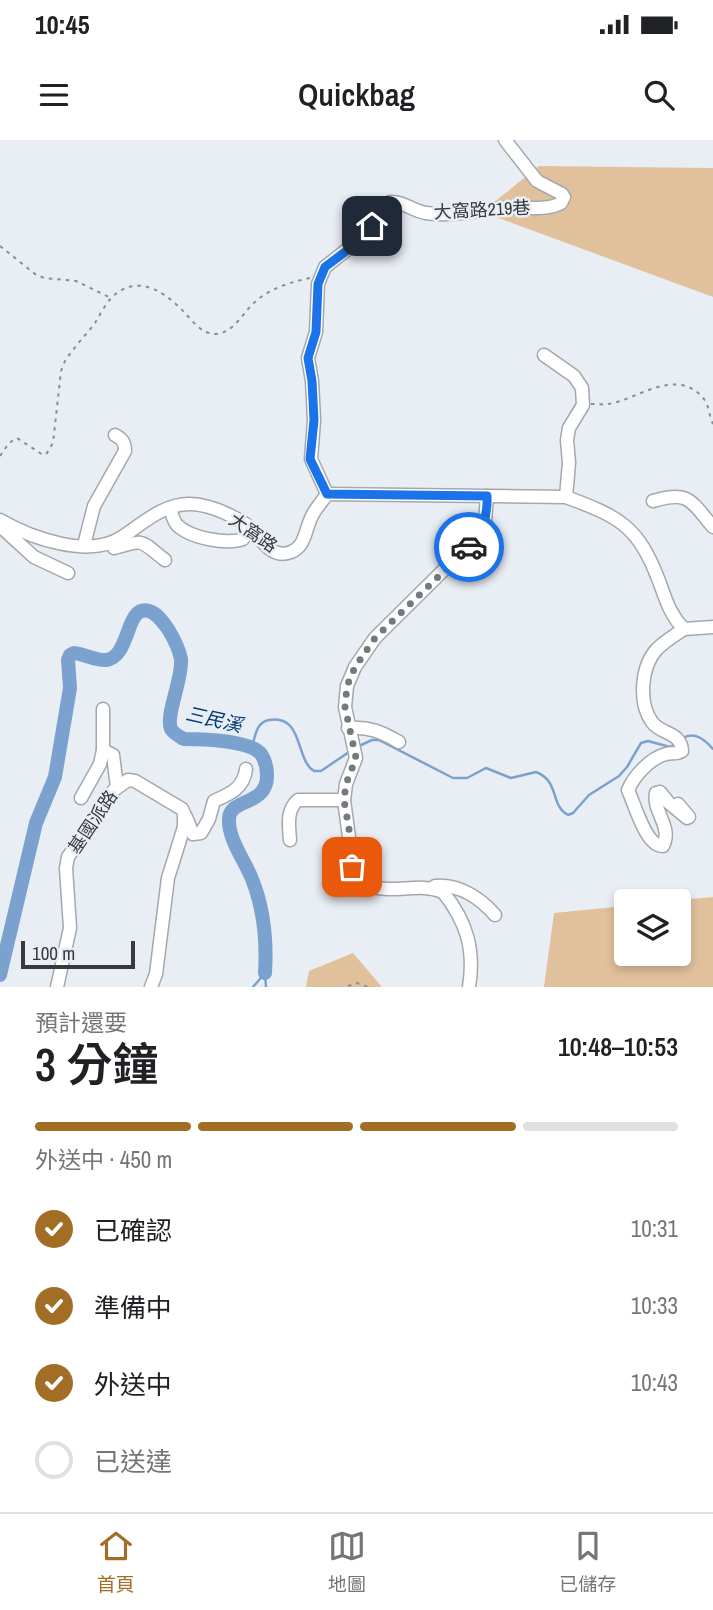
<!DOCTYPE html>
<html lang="zh-TW">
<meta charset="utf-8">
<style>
:root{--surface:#fff;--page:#f6f6f6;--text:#202124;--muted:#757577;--line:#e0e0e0;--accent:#a26e26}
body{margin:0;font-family:"Archivo Narrow","Noto Sans TC",sans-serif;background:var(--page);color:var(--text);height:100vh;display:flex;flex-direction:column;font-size:26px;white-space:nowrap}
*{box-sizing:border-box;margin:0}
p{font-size:23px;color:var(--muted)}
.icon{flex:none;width:38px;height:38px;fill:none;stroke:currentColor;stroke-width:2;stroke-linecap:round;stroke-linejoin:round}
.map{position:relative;height:847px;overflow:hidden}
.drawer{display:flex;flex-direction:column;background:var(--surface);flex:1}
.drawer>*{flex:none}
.fabs{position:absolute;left:614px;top:749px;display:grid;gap:14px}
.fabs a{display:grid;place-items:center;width:77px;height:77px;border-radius:7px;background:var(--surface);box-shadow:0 4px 10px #0003;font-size:35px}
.scale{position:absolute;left:21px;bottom:18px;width:114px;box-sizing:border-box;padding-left:7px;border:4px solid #37393c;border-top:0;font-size:19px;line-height:24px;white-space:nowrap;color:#37393c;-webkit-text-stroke:5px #e9eef5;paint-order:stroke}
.pin{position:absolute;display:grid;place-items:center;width:60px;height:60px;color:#fff;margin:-30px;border-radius:14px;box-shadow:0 4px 10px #0006}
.courier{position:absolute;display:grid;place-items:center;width:70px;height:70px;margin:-35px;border:5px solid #1a73e8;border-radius:50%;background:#fff;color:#222;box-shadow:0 2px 9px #0007}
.summary em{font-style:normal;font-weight:600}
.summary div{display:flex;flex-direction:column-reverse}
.summary{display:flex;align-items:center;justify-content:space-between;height:119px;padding:0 35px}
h1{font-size:46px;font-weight:600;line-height:52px}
.bar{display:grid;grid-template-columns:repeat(4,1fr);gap:10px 7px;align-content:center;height:84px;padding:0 35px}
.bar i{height:9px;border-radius:5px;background:var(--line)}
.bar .current{background:var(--accent)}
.bar p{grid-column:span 4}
ol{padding:0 35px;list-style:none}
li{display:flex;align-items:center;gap:21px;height:77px}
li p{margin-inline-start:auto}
li .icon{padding:7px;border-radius:50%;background:var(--accent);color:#fff;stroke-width:4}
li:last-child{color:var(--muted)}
li i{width:38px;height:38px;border:4px solid var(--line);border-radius:50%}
.status{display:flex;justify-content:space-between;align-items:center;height:49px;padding:0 35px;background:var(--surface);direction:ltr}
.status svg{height:19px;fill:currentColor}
header{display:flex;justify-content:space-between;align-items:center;height:91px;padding:0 35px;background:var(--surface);font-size:32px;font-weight:600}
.menu{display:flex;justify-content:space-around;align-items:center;height:98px;border-top:2px solid var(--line);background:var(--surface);font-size:19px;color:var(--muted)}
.menu a{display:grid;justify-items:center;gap:4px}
.menu .current{color:var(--accent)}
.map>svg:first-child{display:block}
.green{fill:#e1c19c}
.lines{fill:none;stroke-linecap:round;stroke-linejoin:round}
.stream{stroke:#7ba2ce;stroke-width:2.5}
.river{stroke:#7ba2ce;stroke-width:14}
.minor-casing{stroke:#a3a8ae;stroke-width:15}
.path{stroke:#8a8e93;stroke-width:2;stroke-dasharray:3.5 5;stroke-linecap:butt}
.minor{stroke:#fff;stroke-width:12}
.done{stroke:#75787d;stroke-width:7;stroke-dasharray:0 12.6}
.route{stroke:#1a73e8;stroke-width:9}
.labels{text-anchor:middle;stroke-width:5;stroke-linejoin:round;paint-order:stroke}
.street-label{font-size:18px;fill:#37393c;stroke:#e9eef5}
.water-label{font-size:19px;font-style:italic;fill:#003b71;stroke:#e9eef5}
</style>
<div class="status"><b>10:45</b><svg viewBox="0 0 49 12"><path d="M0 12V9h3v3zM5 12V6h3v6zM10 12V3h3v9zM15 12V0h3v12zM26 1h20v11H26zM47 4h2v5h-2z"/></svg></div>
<header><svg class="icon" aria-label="menu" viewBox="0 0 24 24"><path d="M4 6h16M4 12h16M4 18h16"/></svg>Quickbag<svg class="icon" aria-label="search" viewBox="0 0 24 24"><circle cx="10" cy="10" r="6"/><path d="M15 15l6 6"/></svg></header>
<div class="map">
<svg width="713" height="847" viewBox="0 0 713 847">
<rect width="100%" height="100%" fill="#e9eef5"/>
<g class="green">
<polygon points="539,26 713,28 713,157 482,72"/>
<polygon points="713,757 713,847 544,847 554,773 626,766 626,814 679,814 679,761 669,761"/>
<polygon points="353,813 382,847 306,847 309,831"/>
</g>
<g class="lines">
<g class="stream">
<path d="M683,598C695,591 705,600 713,609"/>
<path d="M252,607C255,597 256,582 269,580C304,574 295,620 314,631H321L349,612"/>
<path d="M357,607L372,600H379L453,638H467L486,628L511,638L536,632C560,641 550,666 568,675L573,673L589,655L619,636L627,627L641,603L648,601L670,607L675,604"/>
<polyline points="265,833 266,847"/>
<polyline points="253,847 265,833"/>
</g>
<path class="river" d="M0,835L36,683L55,637L70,548L68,520L70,515L74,513C85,514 96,521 106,520C131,517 125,464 149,471C158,474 163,482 168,489C174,499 179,508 181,519C183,539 165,575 171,589C174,594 179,596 184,599C202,599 249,600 261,614C265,620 267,628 267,635C268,666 229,658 229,679C228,699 245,721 252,739C264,769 267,801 265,833"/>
<defs>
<g id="minor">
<polyline points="544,215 574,236 582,248 583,265 569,288 567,300 569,323 566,357"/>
<path d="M327,354L311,319L314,280L312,241L308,218L316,192L318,144L325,127L363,97L390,62C403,61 413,71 426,73C452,77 477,70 502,68C520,66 545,72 561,63L564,57L562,54L537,41L505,0"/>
<path d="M653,361C689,350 691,361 713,387"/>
<path d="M170,369C172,374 173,380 177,385C190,398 227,405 243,399"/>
<path d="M0,380C31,398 89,419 122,397C142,384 163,364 189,364C207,364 229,374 244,383C259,392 268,421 291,412C306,406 305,389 312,376C315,369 322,362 327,354L566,357C620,377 638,386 659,441C666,460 670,475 684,489L713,487"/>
<polyline points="0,386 34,417 68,433"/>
<path d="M84,405L94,366L125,311C125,302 122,299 115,295"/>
<path d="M114,408C146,399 139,400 165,420"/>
<polyline points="103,569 103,610 113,615 117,647"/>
<path d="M348,588C368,586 382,592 399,602"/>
<polyline points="81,658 100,624 103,610"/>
<path d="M678,664L689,677L687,678L669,663L660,652L656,653C652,671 673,687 663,706C646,707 635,665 628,650C634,636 650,618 666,614C673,612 675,615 682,611C681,591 661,595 652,582C638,563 641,526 657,509C665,501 675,495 684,489"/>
<path d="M186,677L193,694L201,693L209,679L214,661C230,654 244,648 246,629"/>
<path d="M290,700C289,686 286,670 298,660H344"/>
<path d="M435,746C459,744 480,758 495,775"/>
<polyline points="57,847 70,788 66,728 68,717 114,650 128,640 135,641 182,669 184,673 184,687 168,738 156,834 151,847"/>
<path d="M469,847C475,810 467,782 443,752C413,739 380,763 354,734L344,660L346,644L356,618L345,567L347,546L355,527L375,498L478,396L485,382L487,356"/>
</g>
</defs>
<use href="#minor" class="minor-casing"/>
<g class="path">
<polyline points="0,106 35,134 44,138 76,141 111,158"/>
<path d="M591,264C597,264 603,265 608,264C637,260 676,226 703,258C709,264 709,276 713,284"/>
<path d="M0,316L9,303L17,298L43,315L47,313L53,303L61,231L65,221C74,207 85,196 95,183C101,173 107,160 117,153C143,134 169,156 186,174C194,183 202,194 216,194C234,193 244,171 256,161C271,148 291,142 310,138"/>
<polyline points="348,846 357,843 368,847"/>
</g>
<use href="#minor" class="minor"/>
</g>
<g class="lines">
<polyline class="done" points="352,727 349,689 344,660 346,644 356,618 345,567 347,546 355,527 375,498 469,407"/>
<path class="route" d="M372,86L349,109L325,127L318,144L316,192L308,218L312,241L314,280L310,319L327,354L487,356C488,377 482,391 469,407"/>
</g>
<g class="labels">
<g class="street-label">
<text transform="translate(482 70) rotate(-3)" y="6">大窩路219巷</text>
<text transform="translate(253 393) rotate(35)" y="6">大窩路</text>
<text transform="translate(93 682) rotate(-56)" y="6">基國派路</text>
</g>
<g class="water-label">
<text transform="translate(214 579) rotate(13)" y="7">三民溪</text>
</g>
</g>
</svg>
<div class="fabs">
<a><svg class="icon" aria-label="layers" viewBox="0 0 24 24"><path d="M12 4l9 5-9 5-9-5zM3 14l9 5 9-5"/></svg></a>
</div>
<div class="scale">100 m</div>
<div class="pin" style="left:352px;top:727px;background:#ea580c"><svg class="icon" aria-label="bag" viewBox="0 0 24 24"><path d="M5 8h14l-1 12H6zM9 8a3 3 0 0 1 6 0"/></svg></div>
<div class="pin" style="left:372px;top:86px;background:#1f2937"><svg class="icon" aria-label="home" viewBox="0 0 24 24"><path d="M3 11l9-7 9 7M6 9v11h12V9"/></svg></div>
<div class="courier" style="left:469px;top:407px"><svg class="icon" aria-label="car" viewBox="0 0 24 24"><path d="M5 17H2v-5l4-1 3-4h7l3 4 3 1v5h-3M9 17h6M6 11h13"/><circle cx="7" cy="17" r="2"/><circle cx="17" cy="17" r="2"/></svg></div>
</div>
<section class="drawer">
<div class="summary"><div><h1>3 分鐘</h1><p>預計還要</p></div><em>10:48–10:53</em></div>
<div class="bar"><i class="current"></i><i class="current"></i><i class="current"></i><i></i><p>外送中 · 450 m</p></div>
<ol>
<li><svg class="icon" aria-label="check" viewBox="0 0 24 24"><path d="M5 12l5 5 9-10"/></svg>已確認<p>10:31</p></li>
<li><svg class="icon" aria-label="check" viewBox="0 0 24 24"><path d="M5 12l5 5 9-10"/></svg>準備中<p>10:33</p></li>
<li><svg class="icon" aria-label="check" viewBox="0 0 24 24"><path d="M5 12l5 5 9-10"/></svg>外送中<p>10:43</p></li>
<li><i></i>已送達</li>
</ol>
</section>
<nav class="menu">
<a class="current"><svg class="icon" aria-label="home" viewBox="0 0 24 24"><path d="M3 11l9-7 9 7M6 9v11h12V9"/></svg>首頁</a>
<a><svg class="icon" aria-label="map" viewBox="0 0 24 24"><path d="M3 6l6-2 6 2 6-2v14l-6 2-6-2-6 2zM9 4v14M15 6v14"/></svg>地圖</a>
<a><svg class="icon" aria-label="saved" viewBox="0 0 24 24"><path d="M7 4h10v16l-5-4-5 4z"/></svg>已儲存</a>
</nav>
